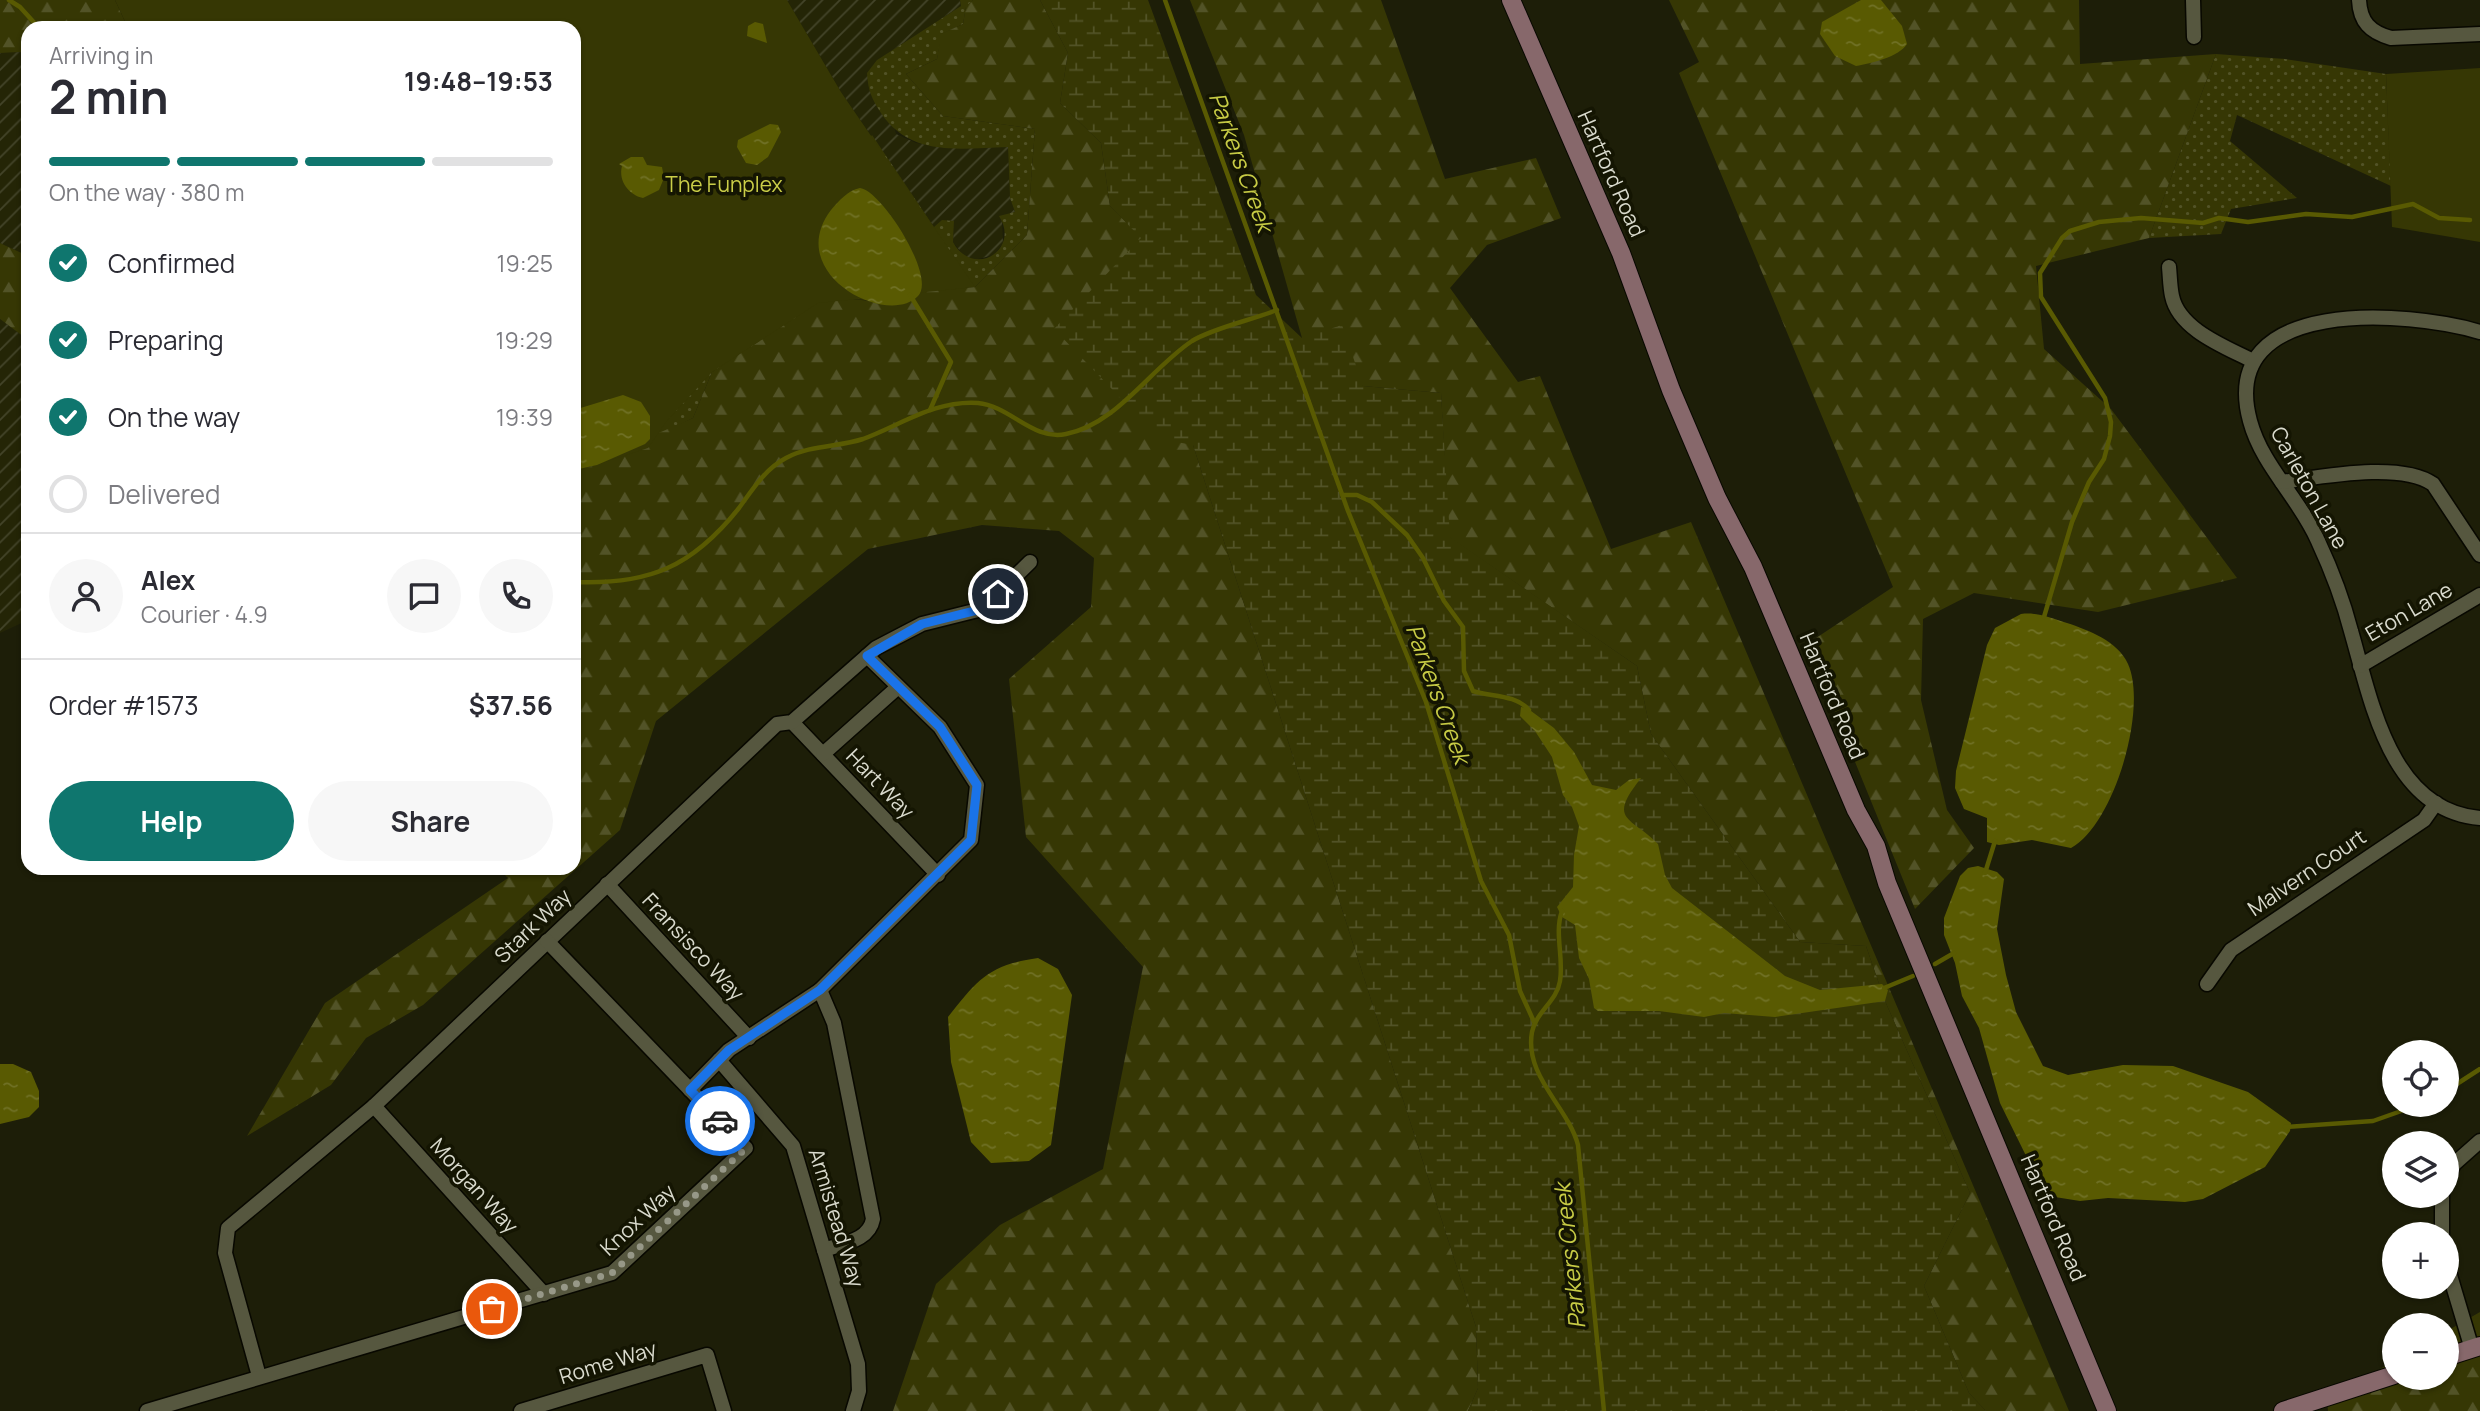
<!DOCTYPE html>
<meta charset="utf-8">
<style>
:root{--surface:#fff;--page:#f7f7f7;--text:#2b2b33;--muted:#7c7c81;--line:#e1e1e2;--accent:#0f766e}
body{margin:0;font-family:Manrope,sans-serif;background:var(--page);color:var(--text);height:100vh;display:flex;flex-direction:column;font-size:26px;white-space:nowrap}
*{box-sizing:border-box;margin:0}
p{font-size:23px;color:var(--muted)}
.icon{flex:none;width:38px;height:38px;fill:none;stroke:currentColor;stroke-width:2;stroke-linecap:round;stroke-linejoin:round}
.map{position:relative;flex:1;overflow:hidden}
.drawer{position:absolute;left:21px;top:21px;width:560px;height:854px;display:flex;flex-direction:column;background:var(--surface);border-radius:21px;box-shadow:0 2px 5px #0004}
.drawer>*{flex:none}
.tools{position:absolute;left:2382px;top:1040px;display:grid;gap:14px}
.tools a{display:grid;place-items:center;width:77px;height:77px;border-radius:50%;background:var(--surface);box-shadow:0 2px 5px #0004;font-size:35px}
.pin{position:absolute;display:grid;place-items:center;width:60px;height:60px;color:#fff;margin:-30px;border:4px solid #fff;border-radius:50%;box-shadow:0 2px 7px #0007}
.courier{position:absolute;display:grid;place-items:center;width:70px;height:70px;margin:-35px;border:5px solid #1a73e8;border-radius:50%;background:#fff;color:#222;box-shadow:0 2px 9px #0007}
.overview em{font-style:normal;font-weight:700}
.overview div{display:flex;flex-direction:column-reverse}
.overview{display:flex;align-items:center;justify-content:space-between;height:119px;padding:0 28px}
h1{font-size:46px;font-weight:700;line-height:52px}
.bar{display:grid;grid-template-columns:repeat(4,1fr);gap:10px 7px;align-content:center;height:84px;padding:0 28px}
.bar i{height:9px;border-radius:5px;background:var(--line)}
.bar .selected{background:var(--accent)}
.bar p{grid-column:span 4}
.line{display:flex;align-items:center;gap:18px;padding:0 28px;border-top:2px solid var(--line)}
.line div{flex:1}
.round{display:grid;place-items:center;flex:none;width:74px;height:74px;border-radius:37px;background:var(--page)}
ol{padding:0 28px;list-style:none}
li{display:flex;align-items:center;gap:21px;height:77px}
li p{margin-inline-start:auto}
li .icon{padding:7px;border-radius:50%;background:var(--accent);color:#fff;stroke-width:4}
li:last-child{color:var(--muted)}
li i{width:38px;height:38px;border:4px solid var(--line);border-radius:50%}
.button{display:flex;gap:14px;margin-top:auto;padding:14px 28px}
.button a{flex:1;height:80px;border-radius:42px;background:var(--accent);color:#fff;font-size:28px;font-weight:700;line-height:80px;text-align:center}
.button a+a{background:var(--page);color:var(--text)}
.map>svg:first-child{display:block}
.industrial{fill:url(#industrial-furrows)}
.grass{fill:url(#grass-dots)}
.forest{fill:url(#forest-firs)}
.wetland{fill:url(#wetland-marsh)}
.park{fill:#363704}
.water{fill:url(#water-ripples)}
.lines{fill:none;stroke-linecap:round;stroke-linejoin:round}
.stream{stroke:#595a02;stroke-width:4.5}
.street-casing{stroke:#080800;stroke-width:17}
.secondary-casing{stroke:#080800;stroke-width:20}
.street{stroke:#56573f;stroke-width:14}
.secondary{stroke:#87686b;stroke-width:18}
.done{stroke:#979888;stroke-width:7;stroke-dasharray:0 12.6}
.route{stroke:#1a73e8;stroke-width:9}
.labels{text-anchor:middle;stroke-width:7;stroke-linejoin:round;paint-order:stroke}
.street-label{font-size:21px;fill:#d9dacd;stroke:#141502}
.park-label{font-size:21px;fill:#cace48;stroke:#141502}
.water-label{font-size:23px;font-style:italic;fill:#c7cb45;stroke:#141502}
</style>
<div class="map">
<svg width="2480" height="1411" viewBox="0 0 2480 1411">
<defs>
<pattern id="industrial-furrows" width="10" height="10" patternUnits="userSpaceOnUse" patternTransform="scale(1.75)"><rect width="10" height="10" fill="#242506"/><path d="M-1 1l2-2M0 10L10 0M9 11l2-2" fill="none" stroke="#434429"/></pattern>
<pattern id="grass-dots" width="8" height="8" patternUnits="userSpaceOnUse" patternTransform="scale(1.75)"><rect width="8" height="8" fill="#363704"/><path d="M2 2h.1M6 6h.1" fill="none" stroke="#525327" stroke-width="1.8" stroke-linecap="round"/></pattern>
<pattern id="forest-firs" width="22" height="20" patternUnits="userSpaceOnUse" patternTransform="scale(1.75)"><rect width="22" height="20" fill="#363704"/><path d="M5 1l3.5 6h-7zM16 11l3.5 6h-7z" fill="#525327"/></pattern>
<pattern id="wetland-marsh" width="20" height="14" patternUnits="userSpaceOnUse" patternTransform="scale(1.75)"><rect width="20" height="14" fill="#363704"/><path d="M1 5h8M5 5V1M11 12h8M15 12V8" fill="none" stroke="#525327"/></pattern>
<pattern id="water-ripples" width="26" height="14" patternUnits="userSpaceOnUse" patternTransform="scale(1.75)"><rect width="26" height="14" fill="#595a02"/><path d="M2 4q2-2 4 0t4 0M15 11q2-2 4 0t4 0" fill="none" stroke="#707126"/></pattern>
</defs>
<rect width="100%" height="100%" fill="#1d1e08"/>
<g class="industrial">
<polygon points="787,0 960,0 961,6 877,60 896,134 916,143 944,148 1008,147 1010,198 1015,212 1002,221 1003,243 994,255 974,260 964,256 953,242 954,221 934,227 841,92"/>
<polygon points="20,52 28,57 28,256 0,243 0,53"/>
<polygon points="0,319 28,340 28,620 0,633"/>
</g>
<g class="grass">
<path d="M960,0H973L966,7L963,24L942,34L937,59L906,74L943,116L1035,129L1027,235L975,287L853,295L867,300L852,299L712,372L693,418L650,439L872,135L934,227L942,220L954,221L953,242C973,279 1021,250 999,216L1015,212L1010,198L1008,147C961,148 911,158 881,113C872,99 868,91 867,73L877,60L961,6Z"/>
<polygon points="2216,54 2285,59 2386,74 2391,186 2237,115 2230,141 2297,198 2231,209 2221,234 2149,238"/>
</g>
<g class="forest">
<polygon points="0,0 115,0 128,28 28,28 28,57 20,52 0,53"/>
<polygon points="973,0 1040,0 1068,53 1060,103 1101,143 1110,206 1142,238 1193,445 1476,1327 1478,1388 1468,1411 893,1411 936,1284 1000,1225 1103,1169 1143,967 1026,837 1009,679 1091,607 1094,558 1059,531 982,525 868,549 656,721 620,830 423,1005 366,1038 331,1085 247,1136 325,1003 508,878 498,868 574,868 574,470 693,418 712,372 818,303 852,299 880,302 923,290 975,287 1027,235 1035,129 943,116 906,74 937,59 941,34 963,24 966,6"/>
<polygon points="1190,0 1381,0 1445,179 1536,158 1561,218 1487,245 1450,288 1518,382 1540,376 1611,549 1691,522 2069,1411 1986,1411 1969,1393 1924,1286 1970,1193 1885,1001 1866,946 1800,942 1651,734 1637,666 1449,537 1441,393 1363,386 1302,338 1244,135"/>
<polygon points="1669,0 2079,0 2080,64 2216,54 2149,238 2036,266 2044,349 2111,409 2237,578 2098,612 1974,593 1923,619 1921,700 1947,810 1974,848 1915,909 1807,644 1893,587 1679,73 1699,62"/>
<polygon points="0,243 28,256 28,340 0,319"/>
<polygon points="2480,1312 2480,1411 2328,1411 2327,1399 2394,1361 2394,1377 2446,1377 2447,1331"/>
</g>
<polygon class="wetland" points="1040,0 1148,0 1256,295 1302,338 1342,325 1363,386 1441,393 1450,537 1637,666 1651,734 1800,942 1866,946 1885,1001 1970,1193 1924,1286 1969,1393 1986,1411 1468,1411 1478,1388 1476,1327 1193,445 1160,439 1054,329 1141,238 1110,206 1101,143 1060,103 1068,53"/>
<g class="park">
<polygon points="115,0 787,0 841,92 975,287 818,303 712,372 666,422 648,448 574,472 574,28 128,28"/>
<polygon points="2480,68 2480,242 2392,227 2386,74"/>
</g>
<g class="water">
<path d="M1861,0H1881L1902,26L1907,44C1899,57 1871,63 1856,66L1835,56L1820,34L1822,22Z"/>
<polygon points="755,22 763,24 767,43 747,36 748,26"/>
<polygon points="770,124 778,125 781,132 768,157 757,165 746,163 737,147 738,140"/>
<path d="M631,157H643L647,165L662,167L664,178L659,190L643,198C629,195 618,181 622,166L619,164Z"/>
<path d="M860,188C881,190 937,277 918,296C887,328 783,273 831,210C839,201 848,190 860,188Z"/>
<polygon points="623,395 641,402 650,416 650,439 645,444 597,465 574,470 574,410"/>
<path d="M2021,614C2039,612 2050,618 2067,623C2088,630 2118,641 2128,664C2148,708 2114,825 2071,848L2032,840L1999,845L1987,842V818L1964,809L1955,788L1956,771L1987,645L1995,628Z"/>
<path d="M1521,707L1527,708L1554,728L1574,752L1592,785L1616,790L1629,780L1641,778C1607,821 1630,816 1658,844L1665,875L1672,888L1785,976L1820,990L1882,984L1888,990L1885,1001L1775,1017L1724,1013L1704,1017L1659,1011H1598L1594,1008L1589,979L1579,958L1575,925L1562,917L1557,907L1573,887L1574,855L1579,826L1572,807L1563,795L1552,757L1535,731L1520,716Z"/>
<polygon points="1978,866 1997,872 2004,879 1997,929 2006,975 2016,1012 2043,1066 2068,1075 2123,1065 2173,1066 2248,1092 2291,1123 2290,1131 2265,1167 2203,1199 2185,1202 2108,1198 2080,1201 2055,1197 2036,1176 2000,1103 1979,1028 1962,996 1955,963 1944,935 1944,918 1960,876 1968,868"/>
<path d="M1038,958L1058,969L1072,995L1051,1145L1029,1161L991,1163L971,1142L951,1062L948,1017C978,979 989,965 1038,958Z"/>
<polygon points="0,1064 13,1064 31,1072 39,1091 39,1107 29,1117 0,1124"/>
</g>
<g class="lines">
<g class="stream">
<polyline points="9,0 20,7 39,28"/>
<polyline points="1165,0 1348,511 1426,702 1481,881 1509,935 1520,991 1535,1024"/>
<polyline points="910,295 951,362 930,410"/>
<path d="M1343,495H1357L1372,502L1407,535L1423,558L1444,601L1463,627L1464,671L1473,691C1491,697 1515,694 1529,710"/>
<path d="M574,582C649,585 692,567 739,508C752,490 765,469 786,458C810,445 838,447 863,439C901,425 935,400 978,403C1010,406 1033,441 1066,434C1117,424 1150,369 1192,341C1213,328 1252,320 1277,310"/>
<polyline points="2044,617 2072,522 2089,482 2104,459 2110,436 2111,422 2105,398 2041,297 2040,273 2062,238 2070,231 2099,222 2141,218 2203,223 2219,218 2248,222 2306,214 2352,217 2413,204 2439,218 2470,220"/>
<polyline points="1985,873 1995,841"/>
<path d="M1562,911C1554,933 1564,958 1560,981C1557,1001 1536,1012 1532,1032C1524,1076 1568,1107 1578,1145L1604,1411"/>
<polyline points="1935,964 1954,953"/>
<polyline points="1884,988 1913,976"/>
<polyline points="2446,1091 2480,1069"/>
<polyline points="2285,1127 2373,1121 2421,1104"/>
</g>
<defs>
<g id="street">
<polyline points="2193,0 2194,37"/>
<path d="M2359,0C2360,22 2370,32 2391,38L2480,34"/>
<path d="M2169,267C2170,277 2170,287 2172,296C2179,330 2226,347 2253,361"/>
<path d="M2480,332C2409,311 2216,295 2250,421C2262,466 2300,499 2318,541C2331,569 2343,600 2351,631C2371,700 2390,811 2480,818"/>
<path d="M2282,482C2321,477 2400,461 2433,484L2480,555"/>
<polyline points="2360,666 2480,595"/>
<polyline points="792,722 938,875"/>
<polyline points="823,754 898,687"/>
<polyline points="607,884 749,1038"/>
<polyline points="2207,984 2231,950 2424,820 2436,803"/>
<path d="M820,990L834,1023L873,1219C869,1241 843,1243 824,1250"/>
<polyline points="719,1060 793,1146 858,1364 859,1391 853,1411"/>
<polyline points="690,1090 729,1050 820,990 971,840 977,785 940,727 867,656"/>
<polyline points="374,1106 544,1294"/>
<polyline points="2446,1179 2454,1164 2480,1141"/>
<polyline points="2442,1234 2442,1195"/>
<polyline points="2446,1262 2472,1349"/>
<polyline points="259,1376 225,1253 228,1228 374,1106 777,724 792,722 876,648 922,624 982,609 1030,562"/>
<polyline points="147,1411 612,1273 746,1148 547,941"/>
<polyline points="521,1411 707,1355 724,1411"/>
</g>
<g id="secondary">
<polyline points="1511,0 1621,253 1671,390 1717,498 1753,567 1856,810 1876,846 1887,883 2107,1411"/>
<polyline points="2446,1357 2480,1346"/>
<polyline points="2283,1411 2394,1375"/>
</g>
</defs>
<use href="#street" class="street-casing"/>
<use href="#secondary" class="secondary-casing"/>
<use href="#street" class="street"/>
<use href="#secondary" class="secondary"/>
</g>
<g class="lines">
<polyline class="done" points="492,1309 612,1273 746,1148 720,1121"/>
<polyline class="route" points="720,1121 690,1090 729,1050 820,990 971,840 977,785 940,727 867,656 922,624 982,609 998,594"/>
</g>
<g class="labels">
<g class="street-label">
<text transform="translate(1611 174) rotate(66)" y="7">Hartford Road</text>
<text transform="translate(2309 488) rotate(61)" y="7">Carleton Lane</text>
<text transform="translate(2409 612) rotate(-30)" y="7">Eton Lane</text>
<text transform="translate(1832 696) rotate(67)" y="7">Hartford Road</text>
<text transform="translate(880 784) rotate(46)" y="7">Hart Way</text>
<text transform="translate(2307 873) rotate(-34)" y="7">Malvern Court</text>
<text transform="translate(533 926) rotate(-44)" y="7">Stark Way</text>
<text transform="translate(693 947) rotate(47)" y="7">Fransisco Way</text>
<text transform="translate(474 1186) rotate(48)" y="7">Morgan Way</text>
<text transform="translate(836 1218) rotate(73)" y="7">Armistead Way</text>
<text transform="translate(2053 1218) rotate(67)" y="7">Hartford Road</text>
<text transform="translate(638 1220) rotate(-43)" y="7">Knox Way</text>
<text transform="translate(608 1363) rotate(-17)" y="7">Rome Way</text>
</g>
<g class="park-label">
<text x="724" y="192">The Funplex</text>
</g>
<g class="water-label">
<text transform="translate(1241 162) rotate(70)" y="8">Parkers Creek</text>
<text transform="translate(1438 694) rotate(70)" y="8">Parkers Creek</text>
<text transform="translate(1570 1256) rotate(-96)" y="8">Parkers Creek</text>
</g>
</g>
</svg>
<div class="tools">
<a><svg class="icon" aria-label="locate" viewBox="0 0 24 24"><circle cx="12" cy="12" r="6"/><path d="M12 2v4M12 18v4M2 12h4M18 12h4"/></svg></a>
<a><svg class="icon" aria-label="layers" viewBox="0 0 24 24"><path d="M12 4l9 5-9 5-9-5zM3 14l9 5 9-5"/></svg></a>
<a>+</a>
<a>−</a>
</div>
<div class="pin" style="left:492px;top:1309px;background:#ea580c"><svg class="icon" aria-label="bag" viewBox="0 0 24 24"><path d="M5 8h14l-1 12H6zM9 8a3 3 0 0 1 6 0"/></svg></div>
<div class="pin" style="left:998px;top:594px;background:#1f2937"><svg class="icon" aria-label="home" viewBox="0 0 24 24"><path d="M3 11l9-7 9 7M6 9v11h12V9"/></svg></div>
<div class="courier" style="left:720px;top:1121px"><svg class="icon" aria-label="car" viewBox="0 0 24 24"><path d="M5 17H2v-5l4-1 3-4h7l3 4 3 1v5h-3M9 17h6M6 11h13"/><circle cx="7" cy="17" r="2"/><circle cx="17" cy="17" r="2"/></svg></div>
<section class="drawer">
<div class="overview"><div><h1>2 min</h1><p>Arriving in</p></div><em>19:48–19:53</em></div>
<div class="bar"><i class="selected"></i><i class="selected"></i><i class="selected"></i><i></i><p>On the way · 380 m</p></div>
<ol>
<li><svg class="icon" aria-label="check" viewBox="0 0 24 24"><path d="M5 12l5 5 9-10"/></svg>Confirmed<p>19:25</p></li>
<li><svg class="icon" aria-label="check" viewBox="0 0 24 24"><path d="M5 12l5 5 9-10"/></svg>Preparing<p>19:29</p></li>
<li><svg class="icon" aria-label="check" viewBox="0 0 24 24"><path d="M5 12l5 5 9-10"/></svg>On the way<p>19:39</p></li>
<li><i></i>Delivered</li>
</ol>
<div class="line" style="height:126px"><a class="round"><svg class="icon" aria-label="person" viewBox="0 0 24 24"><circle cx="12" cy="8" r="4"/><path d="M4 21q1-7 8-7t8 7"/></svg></a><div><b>Alex</b><p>Courier · 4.9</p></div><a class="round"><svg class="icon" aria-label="chat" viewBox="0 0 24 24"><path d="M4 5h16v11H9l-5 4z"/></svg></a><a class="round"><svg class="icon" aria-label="phone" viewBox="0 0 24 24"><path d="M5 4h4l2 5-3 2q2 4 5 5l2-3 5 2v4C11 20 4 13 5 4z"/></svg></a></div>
<div class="line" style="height:91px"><div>Order #1573</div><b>$37.56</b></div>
<div class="button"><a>Help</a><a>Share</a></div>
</section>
</div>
